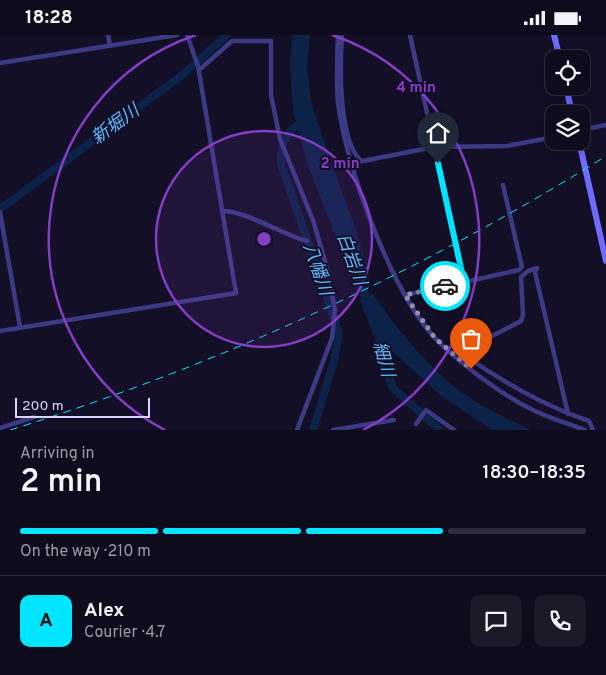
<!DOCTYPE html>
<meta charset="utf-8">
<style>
:root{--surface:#0e0b1c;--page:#1c1929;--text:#f1f3f6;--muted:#9b9ba3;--line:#2e2b3b;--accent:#00e5ff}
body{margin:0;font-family:Overpass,"Noto Sans JP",sans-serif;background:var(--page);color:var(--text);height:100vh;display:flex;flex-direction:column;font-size:19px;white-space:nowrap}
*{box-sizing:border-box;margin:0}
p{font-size:16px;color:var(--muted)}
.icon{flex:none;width:28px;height:28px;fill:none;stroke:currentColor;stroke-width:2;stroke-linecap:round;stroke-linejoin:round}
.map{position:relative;height:395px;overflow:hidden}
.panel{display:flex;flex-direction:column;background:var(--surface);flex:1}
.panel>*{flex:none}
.buttons{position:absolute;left:545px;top:15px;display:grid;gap:10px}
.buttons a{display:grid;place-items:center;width:45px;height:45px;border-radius:10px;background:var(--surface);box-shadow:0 2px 12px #0003,0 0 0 1px var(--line);font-size:25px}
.scale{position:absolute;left:15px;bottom:12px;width:135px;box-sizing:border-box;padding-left:5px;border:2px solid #d9d4ff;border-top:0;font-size:14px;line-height:18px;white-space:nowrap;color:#d9d4ff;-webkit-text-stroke:4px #130f26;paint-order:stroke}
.pin{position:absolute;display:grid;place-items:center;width:42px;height:42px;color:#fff;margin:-51px -21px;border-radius:50% 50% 50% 0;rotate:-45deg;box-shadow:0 0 5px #0007}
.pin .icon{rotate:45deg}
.courier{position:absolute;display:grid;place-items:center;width:50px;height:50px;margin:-25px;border:4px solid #00e5ff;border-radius:50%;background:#fff;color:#222;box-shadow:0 1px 6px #0007}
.head em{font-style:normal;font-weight:600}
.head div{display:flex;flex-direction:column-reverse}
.head{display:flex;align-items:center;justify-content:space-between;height:85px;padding:0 20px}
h1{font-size:32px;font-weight:600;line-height:38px}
.bar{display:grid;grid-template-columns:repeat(4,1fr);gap:8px 5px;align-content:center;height:60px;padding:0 20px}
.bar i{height:6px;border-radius:4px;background:var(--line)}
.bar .selected{background:var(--accent)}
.bar p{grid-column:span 4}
.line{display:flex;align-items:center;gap:12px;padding:0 20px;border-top:1px solid var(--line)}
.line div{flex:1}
.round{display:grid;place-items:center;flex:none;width:52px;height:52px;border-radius:10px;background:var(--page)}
.status{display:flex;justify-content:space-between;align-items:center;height:35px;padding:0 25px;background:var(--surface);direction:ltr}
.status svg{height:14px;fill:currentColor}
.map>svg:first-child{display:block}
.water{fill:#0c2248}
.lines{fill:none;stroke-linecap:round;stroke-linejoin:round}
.river{stroke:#0c2248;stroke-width:8}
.street{stroke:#3d3a85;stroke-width:4.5}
.secondary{stroke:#6f6bff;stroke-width:6}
.rail{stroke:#00e5ff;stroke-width:1;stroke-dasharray:8 6;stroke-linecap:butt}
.done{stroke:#948fb3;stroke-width:5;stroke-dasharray:0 9}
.route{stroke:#00e5ff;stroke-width:6}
.ring{fill:none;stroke:#843dc5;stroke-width:2.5}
.labels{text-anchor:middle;stroke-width:4;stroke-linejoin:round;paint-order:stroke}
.water-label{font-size:18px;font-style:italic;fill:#62b6ff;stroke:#130f26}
.centre{fill:#843dc5;stroke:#130f26;stroke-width:2.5}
.ring-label{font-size:15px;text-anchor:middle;font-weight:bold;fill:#843dc5;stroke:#130f26;stroke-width:4;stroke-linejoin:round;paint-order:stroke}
</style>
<div class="status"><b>18:28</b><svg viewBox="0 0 49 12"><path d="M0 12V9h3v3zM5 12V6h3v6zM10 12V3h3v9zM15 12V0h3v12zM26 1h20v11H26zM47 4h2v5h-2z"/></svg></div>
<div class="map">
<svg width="606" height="395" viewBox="0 0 606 395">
<rect width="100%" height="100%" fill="#130f26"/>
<g class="water">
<polygon points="292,0 310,0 307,31 311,67 332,130 356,194 370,246 356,253 308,131 293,77 290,28"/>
<path d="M373,259C395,291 421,324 451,349C475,369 504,382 531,395H492L440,360L373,299L360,265Z"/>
</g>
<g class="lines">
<g class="river">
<path d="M305,84C290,94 279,109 281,128L339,298L335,322L313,395"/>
<polyline points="0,174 181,41 227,0"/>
<polyline points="360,242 368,272"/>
<polyline points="377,293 384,330 393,353 440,395"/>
</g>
<g class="street">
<polyline points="108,0 110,11"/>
<path d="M338,0C337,23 336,45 338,68C346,132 391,255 434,302C459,328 499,358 531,374C548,383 567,388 585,395"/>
<path d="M342,0C340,31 338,104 361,126"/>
<polyline points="410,0 464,247"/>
<polyline points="0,28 177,0"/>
<polyline points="199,35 232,6 271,6 271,60 280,104 313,185 327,233 335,275 332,303 297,395"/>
<polyline points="581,95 606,90"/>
<polyline points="351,126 358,127 434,112 507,111 554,102"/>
<path d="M222,176C246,176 281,199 307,206"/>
<polyline points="0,177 20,292"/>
<polyline points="405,260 519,235 522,232 503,150"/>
<polyline points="0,296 236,258 198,31 187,0"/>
<path d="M568,379L535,237L537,233L528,236L521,242L523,280L521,286L465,315V321C504,347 544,371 589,386L593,395"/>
<polyline points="416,389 426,375 454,395"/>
<polyline points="0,393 34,382"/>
<polyline points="333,395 394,385"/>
</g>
<g class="secondary">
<polyline points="554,0 560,24"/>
<polyline points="566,51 572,79"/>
<polyline points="579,106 606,226"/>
</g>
<path class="rail" d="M10,395C219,330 421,237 606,121"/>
</g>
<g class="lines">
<polyline class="done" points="445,251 405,260 435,303 471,334"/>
<polyline class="route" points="438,128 464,247 445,251"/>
</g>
<circle cx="264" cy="204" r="108" fill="#843dc5" fill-opacity=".12"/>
<g class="ring">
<circle cx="264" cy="204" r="108"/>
<path d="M165 395A215 215 0 0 1 196 0M332 0A215 215 0 0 1 363 395"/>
</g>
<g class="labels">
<g class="water-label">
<text transform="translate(115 89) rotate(-36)" y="6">新堀川</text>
<text transform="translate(352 224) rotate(70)" y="6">白岩川</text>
<text transform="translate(318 234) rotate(71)" y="6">八幡川</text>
<text transform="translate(384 324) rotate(75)" y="6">細川</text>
</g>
</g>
<circle cx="264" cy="204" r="8" class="centre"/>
<g class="ring-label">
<text x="416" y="57">4 min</text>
<text x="340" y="133">2 min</text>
</g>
</svg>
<div class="buttons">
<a><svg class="icon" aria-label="locate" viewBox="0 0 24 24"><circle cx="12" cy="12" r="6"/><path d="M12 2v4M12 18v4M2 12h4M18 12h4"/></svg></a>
<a><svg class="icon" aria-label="layers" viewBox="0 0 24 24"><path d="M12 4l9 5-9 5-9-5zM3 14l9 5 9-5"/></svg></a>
</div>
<div class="scale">200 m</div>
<div class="pin" style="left:471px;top:334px;background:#ea580c"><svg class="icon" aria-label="bag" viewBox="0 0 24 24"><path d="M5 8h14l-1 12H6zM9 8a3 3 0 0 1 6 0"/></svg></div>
<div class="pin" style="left:438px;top:128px;background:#1f2937"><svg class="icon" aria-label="home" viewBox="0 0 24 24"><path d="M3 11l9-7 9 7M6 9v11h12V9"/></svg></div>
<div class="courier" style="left:445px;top:251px"><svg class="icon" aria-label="car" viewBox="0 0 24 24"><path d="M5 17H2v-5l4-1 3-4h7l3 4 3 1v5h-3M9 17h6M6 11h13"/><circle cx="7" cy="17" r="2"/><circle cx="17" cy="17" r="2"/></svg></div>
</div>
<section class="panel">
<div class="head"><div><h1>2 min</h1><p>Arriving in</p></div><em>18:30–18:35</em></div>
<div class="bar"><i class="selected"></i><i class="selected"></i><i class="selected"></i><i></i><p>On the way · 210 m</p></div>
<div class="line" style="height:90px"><b class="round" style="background:var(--accent);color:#111">A</b><div><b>Alex</b><p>Courier · 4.7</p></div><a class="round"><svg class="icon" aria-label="chat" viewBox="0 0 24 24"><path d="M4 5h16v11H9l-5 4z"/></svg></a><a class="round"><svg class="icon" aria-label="phone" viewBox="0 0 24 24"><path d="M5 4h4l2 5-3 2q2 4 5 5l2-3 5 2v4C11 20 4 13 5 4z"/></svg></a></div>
</section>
